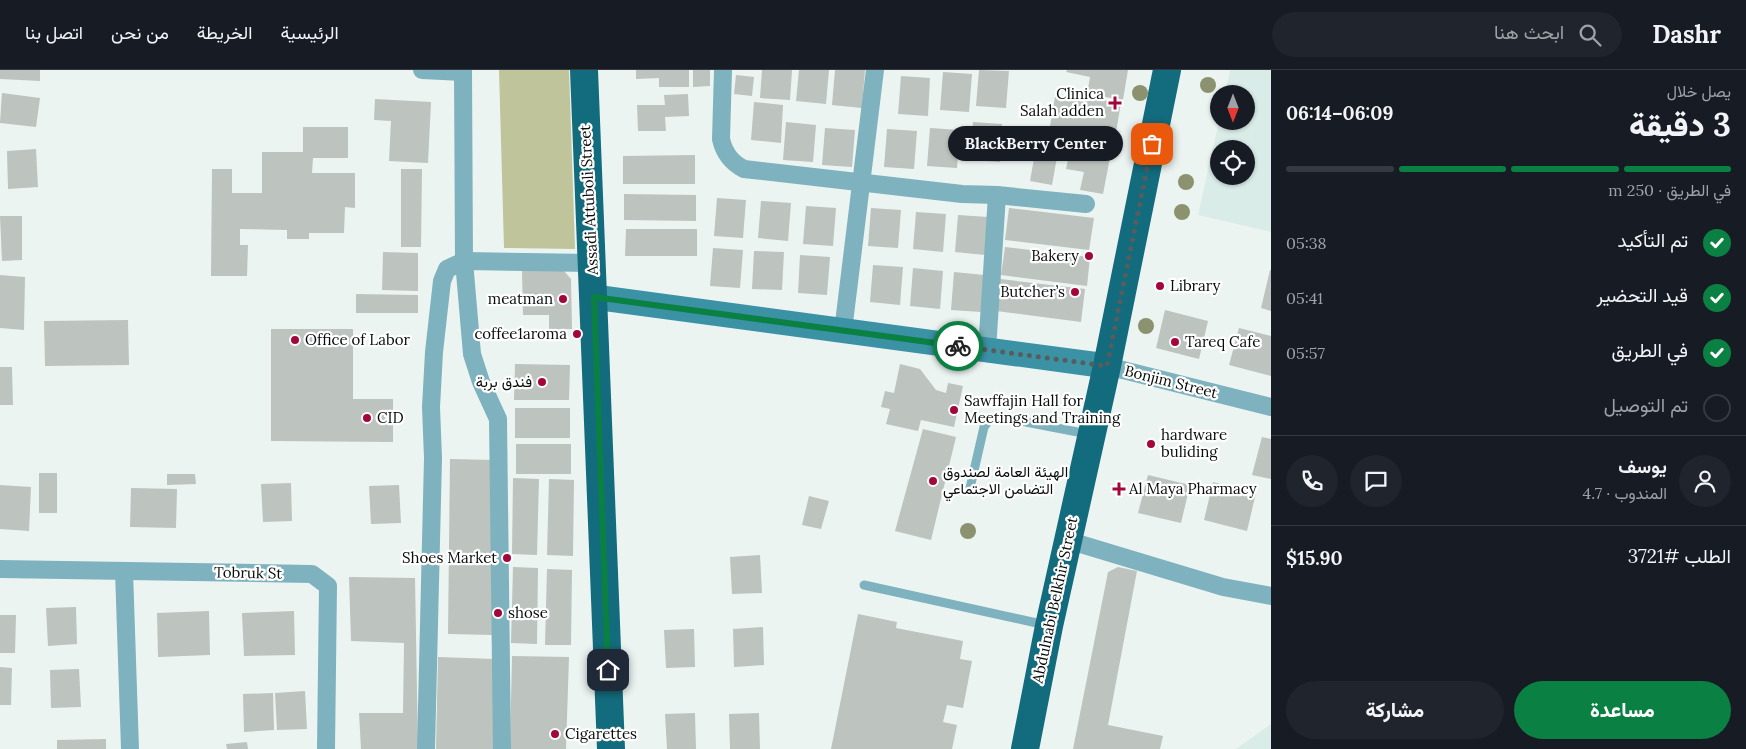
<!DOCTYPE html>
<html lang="ar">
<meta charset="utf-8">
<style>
:root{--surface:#171b24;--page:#20242c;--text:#f1f3f6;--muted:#9ea1a6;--line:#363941;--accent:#0b8043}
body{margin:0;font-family:Lora,Vazirmatn,serif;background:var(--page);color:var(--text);direction:rtl;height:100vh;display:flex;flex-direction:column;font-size:19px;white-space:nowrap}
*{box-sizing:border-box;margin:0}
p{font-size:16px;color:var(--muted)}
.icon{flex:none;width:28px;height:28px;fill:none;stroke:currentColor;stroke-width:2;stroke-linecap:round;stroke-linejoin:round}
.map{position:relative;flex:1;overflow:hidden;direction:ltr}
.drawer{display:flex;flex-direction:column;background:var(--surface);width:475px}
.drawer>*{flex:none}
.needle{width:32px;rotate:180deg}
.controls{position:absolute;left:1210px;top:15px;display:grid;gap:10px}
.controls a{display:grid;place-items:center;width:45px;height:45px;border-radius:50%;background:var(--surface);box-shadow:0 1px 4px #0004;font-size:25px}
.pin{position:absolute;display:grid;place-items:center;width:42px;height:42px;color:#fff;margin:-21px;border-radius:10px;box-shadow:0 2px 8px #0006}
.courier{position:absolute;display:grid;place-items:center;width:50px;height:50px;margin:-25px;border:4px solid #0b8043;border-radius:50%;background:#fff;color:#222;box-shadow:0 1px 6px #0007}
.bubble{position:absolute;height:35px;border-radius:18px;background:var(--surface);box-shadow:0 1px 4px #0004;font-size:16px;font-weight:800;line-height:35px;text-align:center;direction:rtl}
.head em{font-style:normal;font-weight:800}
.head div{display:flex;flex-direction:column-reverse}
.head{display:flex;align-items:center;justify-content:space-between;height:85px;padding:0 15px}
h1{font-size:32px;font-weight:800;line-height:38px}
.bar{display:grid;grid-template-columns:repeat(4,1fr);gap:8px 5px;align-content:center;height:60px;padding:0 15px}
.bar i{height:6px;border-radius:4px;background:var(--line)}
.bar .on{background:var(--accent)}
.bar p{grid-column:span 4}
.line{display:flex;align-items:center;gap:12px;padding:0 15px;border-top:1px solid var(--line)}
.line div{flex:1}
.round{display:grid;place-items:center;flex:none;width:52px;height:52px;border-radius:26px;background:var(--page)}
ol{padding:0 15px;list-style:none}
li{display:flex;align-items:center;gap:15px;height:55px}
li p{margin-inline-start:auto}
li .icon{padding:5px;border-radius:50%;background:var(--accent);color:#fff;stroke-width:4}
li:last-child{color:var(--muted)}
li i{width:28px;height:28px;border:2px solid var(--line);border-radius:50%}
.primary-button{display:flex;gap:10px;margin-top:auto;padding:10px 15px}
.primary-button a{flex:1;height:58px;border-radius:30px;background:var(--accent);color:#fff;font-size:20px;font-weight:800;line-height:58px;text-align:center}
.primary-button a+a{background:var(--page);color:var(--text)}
header{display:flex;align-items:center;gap:30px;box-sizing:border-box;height:70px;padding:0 25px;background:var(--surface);border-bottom:1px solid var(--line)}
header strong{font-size:24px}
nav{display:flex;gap:28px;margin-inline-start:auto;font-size:18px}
.search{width:350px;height:45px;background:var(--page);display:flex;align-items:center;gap:12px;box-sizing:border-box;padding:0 18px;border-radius:28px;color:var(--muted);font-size:19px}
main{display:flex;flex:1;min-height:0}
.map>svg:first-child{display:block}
.built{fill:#daece8;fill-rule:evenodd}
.green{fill:#bfc49b}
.building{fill:#bdc3be}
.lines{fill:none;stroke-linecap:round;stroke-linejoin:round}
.service{stroke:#7eb2bf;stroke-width:9}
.minor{stroke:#7eb2bf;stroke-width:18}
.secondary{stroke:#3b92a5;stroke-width:25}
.trunk{stroke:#136c7d;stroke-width:28}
.tree{fill:#8c926f}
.done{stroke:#585d5c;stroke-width:5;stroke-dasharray:0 9}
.route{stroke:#0b8043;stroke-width:6}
.poi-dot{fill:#a3063c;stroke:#fff;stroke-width:2}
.labels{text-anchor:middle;stroke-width:4.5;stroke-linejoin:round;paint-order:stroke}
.poi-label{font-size:15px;fill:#090c0c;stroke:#fff;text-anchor:start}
.street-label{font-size:15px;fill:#090c0c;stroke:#fff}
</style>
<header>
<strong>Dashr</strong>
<div class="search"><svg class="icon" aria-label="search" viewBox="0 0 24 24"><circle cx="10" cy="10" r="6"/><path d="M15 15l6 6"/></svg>ابحث هنا</div>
<nav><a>الرئيسية</a><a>الخريطة</a><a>من نحن</a><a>اتصل بنا</a></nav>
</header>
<main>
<section class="drawer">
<div class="head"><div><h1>3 دقيقة</h1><p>يصل خلال</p></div><em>06:09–06:14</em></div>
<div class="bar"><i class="on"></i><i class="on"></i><i class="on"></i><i></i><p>في الطريق · 250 m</p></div>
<ol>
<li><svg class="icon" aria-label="check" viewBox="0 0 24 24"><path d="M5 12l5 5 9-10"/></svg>تم التأكيد<p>05:38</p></li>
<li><svg class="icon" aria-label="check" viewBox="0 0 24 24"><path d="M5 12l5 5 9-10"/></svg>قيد التحضير<p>05:41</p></li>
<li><svg class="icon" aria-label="check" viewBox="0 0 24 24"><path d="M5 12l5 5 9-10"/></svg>في الطريق<p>05:57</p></li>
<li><i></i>تم التوصيل</li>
</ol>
<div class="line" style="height:90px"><a class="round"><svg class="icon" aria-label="person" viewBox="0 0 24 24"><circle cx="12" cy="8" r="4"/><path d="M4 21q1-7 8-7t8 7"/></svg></a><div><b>يوسف</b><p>المندوب · 4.7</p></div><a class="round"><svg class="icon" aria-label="chat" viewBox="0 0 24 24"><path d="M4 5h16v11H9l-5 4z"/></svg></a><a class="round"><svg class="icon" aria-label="phone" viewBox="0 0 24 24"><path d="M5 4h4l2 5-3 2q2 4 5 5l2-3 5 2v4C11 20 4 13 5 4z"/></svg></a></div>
<div class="line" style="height:65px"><div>الطلب #3721</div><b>$15.90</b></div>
<div class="primary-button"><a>مساعدة</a><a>مشاركة</a></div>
</section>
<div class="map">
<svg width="1271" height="679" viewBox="0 0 1271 679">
<rect width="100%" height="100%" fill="#ecf4f2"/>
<g class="built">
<path d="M1230,0H1271V162L1198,145L1219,51H1246V24H1225ZM1219,79H1246V106H1219Z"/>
<polygon points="1271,654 1271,679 1236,679"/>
</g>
<polygon class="green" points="499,0 569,0 575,179 504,178"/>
<g class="building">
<polygon points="0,0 40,0 40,11 0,9"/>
<polygon points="636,0 689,0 689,17 659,17 659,8 636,9"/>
<polygon points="693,0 710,0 710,16 693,17"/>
<polygon points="762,0 792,0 790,30 760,28"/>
<polygon points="799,0 829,0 826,34 796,31"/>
<polygon points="835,0 865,0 862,38 832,35"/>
<polygon points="979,0 1009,1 1006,38 976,36"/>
<polygon points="1067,0 1128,0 1123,30 1087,24 1090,7 1066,2"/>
<polygon points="943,2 972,4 969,42 940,40"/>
<polygon points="736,5 754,7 752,26 734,24"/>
<polygon points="901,6 930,8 928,46 898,44"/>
<polygon points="2,23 40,28 36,57 0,53"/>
<polygon points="688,24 689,46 665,47 666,61 638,61 637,35 665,35 664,25"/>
<polygon points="1086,26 1121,33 1115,68 1050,56 1055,27 1085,32"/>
<polygon points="375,29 431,32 428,93 389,91 391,51 374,50"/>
<polygon points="754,32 783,35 781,73 751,70"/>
<polygon points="786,52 816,55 813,92 783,90"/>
<polygon points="973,52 1002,54 1000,92 970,90"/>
<polygon points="303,57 348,57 348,88 313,88 312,103 355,103 355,138 345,137 344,163 309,163 309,169 287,169 287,160 240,159 240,175 248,175 247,206 211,206 212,99 232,99 232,123 262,123 262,82 303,82"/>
<polygon points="825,58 855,60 852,97 822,95"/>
<polygon points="930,58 960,60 957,98 927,96"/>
<polygon points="887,59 917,61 914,99 884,97"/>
<polygon points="1050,60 1113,72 1103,124 1080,120 1084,102 1066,99 1069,85 1046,80"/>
<polygon points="36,79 38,117 8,119 7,81"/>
<polygon points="1035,83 1057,87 1052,115 1030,111"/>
<polygon points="695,85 695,114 623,114 623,86"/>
<polygon points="401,99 422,99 421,177 401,177"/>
<polygon points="624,124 696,125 696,151 624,150"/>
<polygon points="717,128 746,130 743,168 714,166"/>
<polygon points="761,131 791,133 788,171 758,168"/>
<polygon points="806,136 836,138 833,176 803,174"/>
<polygon points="871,138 901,140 898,178 868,176"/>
<polygon points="1009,138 1094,148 1089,180 1005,170"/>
<polygon points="916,142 946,144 943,182 913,179"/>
<polygon points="958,145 988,147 985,185 955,182"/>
<polygon points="0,146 22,146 22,190 2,191"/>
<polygon points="626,159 697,159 697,186 625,186"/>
<polygon points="1005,177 1090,187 1087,216 1001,205"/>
<polygon points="713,178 743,180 740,218 710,216"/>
<polygon points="754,181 784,182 782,220 752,219"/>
<polygon points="383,182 418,183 418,221 382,220"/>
<polygon points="800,185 830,187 827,225 798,223"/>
<polygon points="873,195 903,197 900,235 870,232"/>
<polygon points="913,198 943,201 940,239 910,236"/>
<polygon points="1270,200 1271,200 1271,241 1261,238"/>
<polygon points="522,201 564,201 571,209 572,259 549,259 549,245 523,245"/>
<polygon points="954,202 984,205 981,242 951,240"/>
<polygon points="0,205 25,207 24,260 0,258"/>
<polygon points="1000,209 1085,219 1081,252 996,241"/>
<polygon points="356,224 418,225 418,243 356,243"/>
<polygon points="1165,240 1208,251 1199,289 1156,278"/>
<polygon points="128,250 129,295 45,296 44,251"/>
<polygon points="1239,258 1271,266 1271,306 1229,295"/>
<polygon points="271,259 353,259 353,329 393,329 393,372 271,371"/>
<polygon points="515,294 570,295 569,330 514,330"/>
<polygon points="900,294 920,299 936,320 946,323 948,313 963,316 954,357 921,350 918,361 886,354 890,339 881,337 885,321 894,323"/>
<polygon points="0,297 12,297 13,335 0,335"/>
<rect x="515" y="338" width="55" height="30"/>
<polygon points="923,359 956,367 931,470 895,461"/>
<polygon points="1262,367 1271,369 1271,409 1252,405"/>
<rect x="516" y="374" width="55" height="30"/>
<polygon points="450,389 495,390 493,565 448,564"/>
<rect x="39" y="403" width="18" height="40"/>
<polygon points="167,404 195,404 196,414 167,415"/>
<polygon points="1148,405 1190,415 1181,453 1138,443"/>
<polygon points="513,408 539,409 537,485 512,484"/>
<polygon points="549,409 574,410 573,486 547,485"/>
<polygon points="1213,412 1256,423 1247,461 1204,450"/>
<polygon points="291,413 292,451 263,452 261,414"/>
<polygon points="0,415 31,417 29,461 0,459"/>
<polygon points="399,415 401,453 371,454 369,416"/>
<polygon points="131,418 177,419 176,458 130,457"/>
<polygon points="809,426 829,431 821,459 802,455"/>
<polygon points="760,485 762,523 732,524 730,487"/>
<polygon points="513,497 538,498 537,574 511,573"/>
<polygon points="1118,497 1137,501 1108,655 1163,666 1160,679 1073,679 1108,502"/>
<polygon points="547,499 572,500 571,575 545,575"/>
<polygon points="349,507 415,508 418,679 361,679 359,643 403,643 404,573 351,571"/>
<polygon points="76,537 77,574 48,576 46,538"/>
<polygon points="209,541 210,585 158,587 157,543"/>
<polygon points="294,541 295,585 244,586 242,543"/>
<polygon points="858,544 897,552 896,558 963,571 960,589 972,591 963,638 947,635 943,652 957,655 952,679 831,679"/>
<polygon points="0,545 16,545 15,583 0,583"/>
<polygon points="763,557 764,595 734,597 733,559"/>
<polygon points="694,559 695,597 666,598 664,560"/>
<polygon points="512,586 569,587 566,679 510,679"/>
<polygon points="438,587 495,589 493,679 436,679"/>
<polygon points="0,597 12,598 11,635 0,635"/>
<polygon points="79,599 81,637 51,638 50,600"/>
<polygon points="305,621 307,659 277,660 275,623"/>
<polygon points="273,623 274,660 244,662 243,624"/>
<polygon points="695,643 696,679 667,679 665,644"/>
<polygon points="759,643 760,679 730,679 729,644"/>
<polygon points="106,669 106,679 57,679 57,670"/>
<polygon points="247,672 248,679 227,679 226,674"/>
</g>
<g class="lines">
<g class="service">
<polyline points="970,418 984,357 990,349 1004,348 1088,364"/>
<polyline points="864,515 1046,555"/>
</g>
<g class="minor">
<polyline points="422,0 463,2"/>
<polyline points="463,0 464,191 472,284 481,312 498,349 502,679"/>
<path d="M723,0L721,69C724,83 731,92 744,99L962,124L997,125L1086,134"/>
<polyline points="843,261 875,0"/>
<polyline points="987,280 997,125"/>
<polyline points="1107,296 1271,337"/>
<polyline points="1067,470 1223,517 1271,526"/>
<polyline points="0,499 312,504 328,516 326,679"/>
<polyline points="124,501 130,679"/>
<polyline points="426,679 433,388 431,337 434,282 442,211 447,199 464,191 592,193"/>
</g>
<polyline class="secondary" points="594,227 1107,296"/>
<g class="trunk">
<polyline points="584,0 611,679"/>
<polyline points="1025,679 1049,556 1107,296 1167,0"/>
</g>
</g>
<g class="tree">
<circle cx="1208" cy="15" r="8"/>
<circle cx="1140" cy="23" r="8"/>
<circle cx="1186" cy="112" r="8"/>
<circle cx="1182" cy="142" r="8"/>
<circle cx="1146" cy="256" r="8"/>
<circle cx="968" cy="461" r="8"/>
</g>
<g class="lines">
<polyline class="done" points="958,276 1107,296 1152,74"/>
<polyline class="route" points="608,600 594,227 958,276"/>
</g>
<g class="poi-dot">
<path d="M1112.5 25.5h5v5h5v5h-5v5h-5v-5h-5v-5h5z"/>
<circle cx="1089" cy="186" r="5"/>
<circle cx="1160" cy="216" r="5"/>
<circle cx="1075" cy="222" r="5"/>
<circle cx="563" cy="229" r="5"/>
<circle cx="577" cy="264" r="5"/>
<circle cx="295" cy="270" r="5"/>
<circle cx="1175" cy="272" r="5"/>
<circle cx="542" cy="312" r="5"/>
<circle cx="954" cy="340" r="5"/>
<circle cx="367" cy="348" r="5"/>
<circle cx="1151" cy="374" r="5"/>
<circle cx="933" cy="411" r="5"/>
<path d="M1116.5 411.5h5v5h5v5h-5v5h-5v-5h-5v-5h5z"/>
<circle cx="507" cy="488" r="5"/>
<circle cx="498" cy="543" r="5"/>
<circle cx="555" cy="664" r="5"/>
</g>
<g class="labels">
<g class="poi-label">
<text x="1104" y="29" text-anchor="end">Clinica<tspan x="1104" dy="17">Salah adden</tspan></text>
<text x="1079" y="191" text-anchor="end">Bakery</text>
<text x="1170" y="221">Library</text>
<text x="1065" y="227" text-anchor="end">Butcher’s</text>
<text x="553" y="234" text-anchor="end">meatman</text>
<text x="567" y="269" text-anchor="end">coffee1aroma</text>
<text x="305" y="275">Office of Labor</text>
<text x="1185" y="277">Tareq Cafe</text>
<text x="532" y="317" text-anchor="end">فندق بربة</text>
<text x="964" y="336">Sawffajin Hall for<tspan x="964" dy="17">Meetings and Training</tspan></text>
<text x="377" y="353">CID</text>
<text x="1161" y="370">hardware<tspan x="1161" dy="17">buliding</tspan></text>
<text x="943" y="407">الهيئة العامة لصندوق<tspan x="943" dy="17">التضامن الاجتماعي</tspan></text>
<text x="1129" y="424">Al Maya Pharmacy</text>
<text x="497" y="493" text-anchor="end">Shoes Market</text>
<text x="508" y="548">shose</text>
<text x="565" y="669">Cigarettes</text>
</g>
<g class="street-label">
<text transform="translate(589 130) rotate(-93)" y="5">Assadi Attuboli Street</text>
<text transform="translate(1171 312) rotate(14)" y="5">Bonjim Street</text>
<text transform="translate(248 503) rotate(1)" y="5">Tobruk St</text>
<text transform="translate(1055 530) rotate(-78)" y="5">Abdulnabi Belkhir Street</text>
</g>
</g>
</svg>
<div class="controls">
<a><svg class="needle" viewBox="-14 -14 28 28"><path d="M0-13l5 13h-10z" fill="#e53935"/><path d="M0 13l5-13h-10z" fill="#9ea1a6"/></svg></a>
<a><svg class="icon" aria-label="locate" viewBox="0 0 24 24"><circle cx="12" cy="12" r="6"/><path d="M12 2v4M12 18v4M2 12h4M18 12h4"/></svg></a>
</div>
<div class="pin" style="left:1152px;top:74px;background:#ea580c"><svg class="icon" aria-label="bag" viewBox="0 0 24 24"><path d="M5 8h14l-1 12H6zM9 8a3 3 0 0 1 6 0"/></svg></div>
<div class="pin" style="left:608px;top:600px;background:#1f2937"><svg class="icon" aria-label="home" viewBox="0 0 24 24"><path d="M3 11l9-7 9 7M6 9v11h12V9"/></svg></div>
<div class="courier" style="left:958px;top:276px"><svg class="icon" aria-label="bike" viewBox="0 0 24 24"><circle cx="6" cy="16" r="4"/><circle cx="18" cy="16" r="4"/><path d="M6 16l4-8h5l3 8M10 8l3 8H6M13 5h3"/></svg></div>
<div class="bubble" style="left:948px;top:56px;width:175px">BlackBerry Center</div>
</div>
</main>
